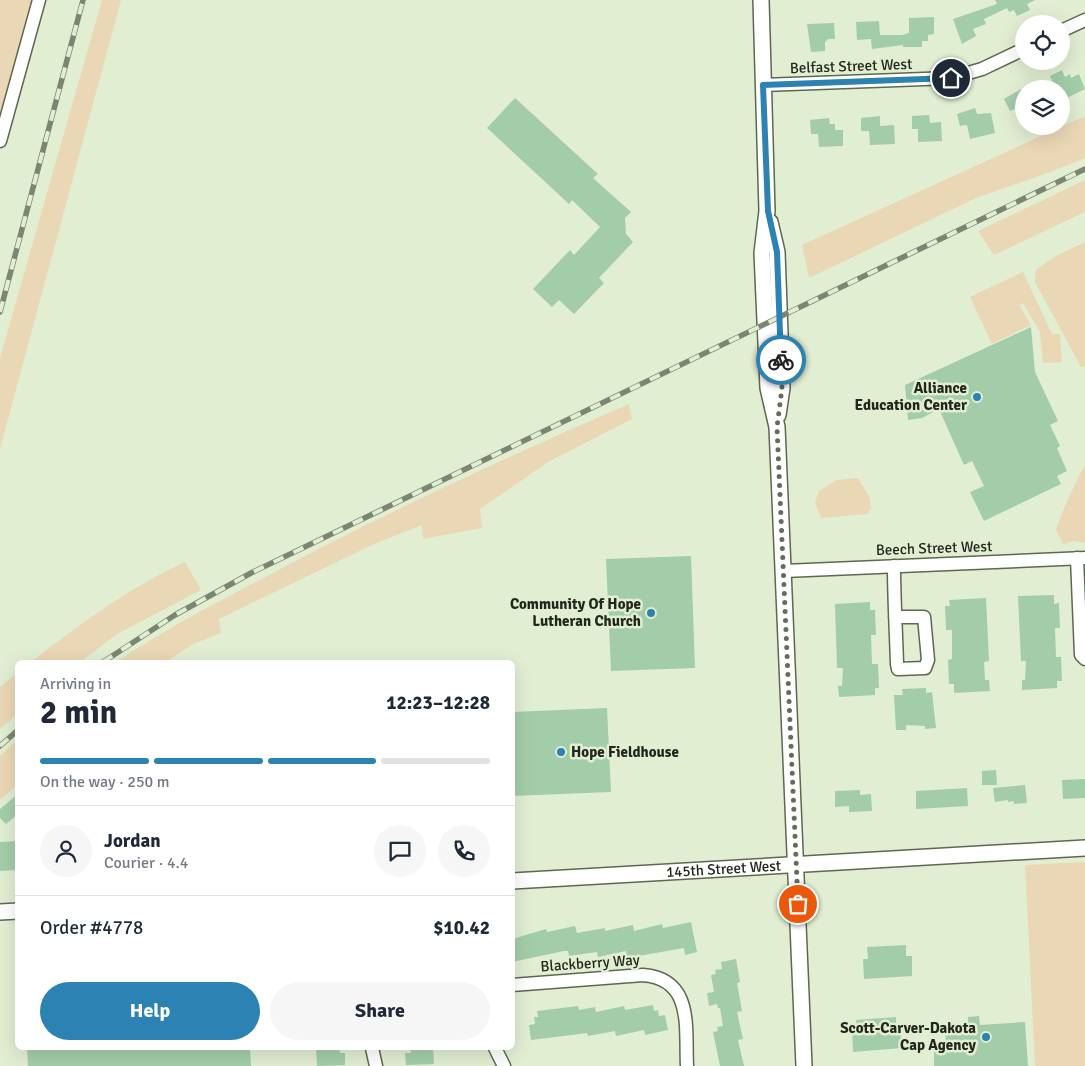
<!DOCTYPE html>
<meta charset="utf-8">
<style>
:root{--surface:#fff;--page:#f6f6f7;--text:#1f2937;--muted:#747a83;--line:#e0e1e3;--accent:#2c82b2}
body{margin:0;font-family:Signika,sans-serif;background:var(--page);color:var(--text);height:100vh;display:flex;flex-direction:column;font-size:19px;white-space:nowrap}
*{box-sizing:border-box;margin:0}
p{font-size:16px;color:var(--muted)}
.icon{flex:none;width:28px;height:28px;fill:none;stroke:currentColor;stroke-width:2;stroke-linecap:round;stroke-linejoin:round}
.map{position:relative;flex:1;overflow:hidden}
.sheet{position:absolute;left:15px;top:660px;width:500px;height:390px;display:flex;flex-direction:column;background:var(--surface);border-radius:8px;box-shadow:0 5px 20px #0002}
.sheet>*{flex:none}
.fabs{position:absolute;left:1015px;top:15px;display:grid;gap:10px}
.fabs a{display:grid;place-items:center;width:55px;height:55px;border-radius:50%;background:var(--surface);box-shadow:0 5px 20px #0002;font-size:25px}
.pin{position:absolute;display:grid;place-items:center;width:42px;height:42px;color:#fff;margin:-21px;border:2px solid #fff;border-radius:50%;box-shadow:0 1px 5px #0007}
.courier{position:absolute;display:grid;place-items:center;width:50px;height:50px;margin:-25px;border:4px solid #2c82b2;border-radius:50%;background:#fff;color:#222;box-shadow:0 1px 6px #0007}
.headline em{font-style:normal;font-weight:800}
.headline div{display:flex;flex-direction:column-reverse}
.headline{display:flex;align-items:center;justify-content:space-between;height:85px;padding:0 25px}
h1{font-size:32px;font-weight:800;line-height:38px}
.bar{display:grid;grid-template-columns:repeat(4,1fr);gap:8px 5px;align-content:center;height:60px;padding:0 25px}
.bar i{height:6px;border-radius:4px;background:var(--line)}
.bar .selected{background:var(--accent)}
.bar p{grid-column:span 4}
.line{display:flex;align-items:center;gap:12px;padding:0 25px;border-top:1px solid var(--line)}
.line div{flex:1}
.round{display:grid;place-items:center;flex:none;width:52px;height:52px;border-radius:26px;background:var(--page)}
.primary-button{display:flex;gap:10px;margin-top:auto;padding:10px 25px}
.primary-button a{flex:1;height:58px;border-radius:30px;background:var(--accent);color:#fff;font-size:20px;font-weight:800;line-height:58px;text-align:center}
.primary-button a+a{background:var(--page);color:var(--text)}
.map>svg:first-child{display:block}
.green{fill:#ead7b5}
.building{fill:#a3cda9}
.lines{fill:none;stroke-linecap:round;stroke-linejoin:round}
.minor-casing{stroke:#5e6850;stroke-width:15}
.tertiary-casing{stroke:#5e6850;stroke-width:18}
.minor{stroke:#fff;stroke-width:12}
.tertiary{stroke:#fff;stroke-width:15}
.rail-casing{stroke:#7c8572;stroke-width:5.5}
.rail{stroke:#e1eed2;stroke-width:4;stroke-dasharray:11;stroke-linecap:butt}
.done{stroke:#656c5c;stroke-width:5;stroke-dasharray:0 9}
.route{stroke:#2c82b2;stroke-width:6}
.poi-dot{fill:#2c82b2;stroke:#e1eed2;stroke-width:2}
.labels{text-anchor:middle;stroke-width:5;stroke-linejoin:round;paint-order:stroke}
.street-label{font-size:15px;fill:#22261c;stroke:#e1eed2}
.poi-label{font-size:15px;font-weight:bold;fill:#22261c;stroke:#e1eed2;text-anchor:end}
</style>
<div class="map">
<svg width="1085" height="1066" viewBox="0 0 1085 1066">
<rect width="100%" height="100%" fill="#e1eed2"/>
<g class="green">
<polygon points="0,0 39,0 0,142"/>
<polygon points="102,0 121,0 0,449 0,358"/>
<polygon points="1085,116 1085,158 1053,171 976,198 809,278 802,245"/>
<polygon points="1085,180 1085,212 994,255 978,231"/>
<polygon points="1085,242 1085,365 1081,367 1035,282 1036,270 1054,257"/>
<polygon points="1023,272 1052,334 1060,334 1062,362 1043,363 1040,332 1023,303 1019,305 1031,325 992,344 970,297"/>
<path d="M629,404L632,419L548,462L480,509L482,528L423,539L422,525L374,544L219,619L221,633L193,644L166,662H116C164,630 216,603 267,576C385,513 507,457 629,404Z"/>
<path d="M1085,465V543L1074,541L1063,544L1056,529C1064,507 1074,485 1085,465Z"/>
<polygon points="858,478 869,496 871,508 867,514 821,518 815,502 819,491 837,480"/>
<path d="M185,562L201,590L117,634L80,662H31C80,624 129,588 185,562Z"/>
<polygon points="17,673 17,714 0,729 0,687"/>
<polygon points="17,740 17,785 0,800 0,756"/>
<polygon points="1085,862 1085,1066 1035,1066 1025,865"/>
</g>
<g class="building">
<polygon points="995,0 1035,0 1027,4 1030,10 1017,16 1014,10 1009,12 1007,8 984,19 986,24 973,29 976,36 962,44 953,19 997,4"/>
<polygon points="934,17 934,34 928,35 928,41 922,41 922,47 903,47 903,45 872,49 871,39 857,40 856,22 879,21 880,35 902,35 909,33 909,18"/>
<polygon points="834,23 835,39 828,39 825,42 825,51 811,52 807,24"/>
<polygon points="1062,70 1065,77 1070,74 1071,78 1079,74 1085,89 1061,101 1061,89 1056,89 1050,76"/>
<polygon points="1021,89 1024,105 1010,111 1004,99"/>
<polygon points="515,98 598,174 593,178 631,212 625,218 626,234 633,242 599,278 604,283 574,314 559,300 552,307 533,289 570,250 574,255 600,227 572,200 569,204 487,128"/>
<polygon points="975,108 977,114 991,113 995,133 970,139 967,125 960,126 957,114"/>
<polygon points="929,115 930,123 941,122 942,141 918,142 918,129 912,129 912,116"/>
<polygon points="880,116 880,126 894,125 895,144 870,145 869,131 861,131 861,118"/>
<polygon points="829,118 830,124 835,124 835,130 843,130 843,146 819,147 818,134 811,134 810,120"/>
<polygon points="1031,327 1035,372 1058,421 1050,425 1060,446 1057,448 1067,471 1057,476 1061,484 984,521 970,492 984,486 972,461 964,465 939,409 922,418 908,420 905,385"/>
<polygon points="691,556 695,668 611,671 606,559"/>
<polygon points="1054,595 1054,604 1059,603 1060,628 1055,628 1056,657 1061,657 1062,681 1057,681 1057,688 1022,690 1022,680 1025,680 1026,661 1021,661 1018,596"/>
<polygon points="986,598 989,661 984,662 985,680 989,680 990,691 954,693 954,684 949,684 948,660 952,659 952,630 946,630 945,606 950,606 949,600"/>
<polygon points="870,602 870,610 875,610 876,635 871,635 872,664 878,664 879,688 875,688 875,695 839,697 838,686 842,686 843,668 837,668 835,604"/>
<polygon points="926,688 926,693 932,692 936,728 925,729 925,726 906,725 906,730 896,730 894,695 903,695 902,689"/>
<polygon points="607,708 611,792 512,796 512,712"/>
<polygon points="996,770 997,785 982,785 982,771"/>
<polygon points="1085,779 1085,798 1063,799 1062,780"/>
<polygon points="1025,785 1027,803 1014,804 1014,801 1008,802 1008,800 995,802 993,788"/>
<polygon points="967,788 968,806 916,809 916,791"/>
<polygon points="860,790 860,795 871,794 872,811 849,812 849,806 835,807 835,791"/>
<polygon points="18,794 18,814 6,824 0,818 0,809"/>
<polygon points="18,841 18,870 0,871 0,842"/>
<polygon points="691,922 697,952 685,955 684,948 627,958 626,951 598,957 597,952 569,956 568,951 564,951 512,962 512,939 546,929 547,932 575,926 577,933 605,928 605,931 633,925 634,931 662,924 663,928"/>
<polygon points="906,945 906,956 912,956 912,976 864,979 863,959 868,959 867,947"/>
<polygon points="736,959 740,982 737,983 742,1011 737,1012 743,1039 738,1040 744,1066 720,1066 713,1032 718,1031 717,1027 723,1026 720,1008 718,1008 717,1004 709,1006 707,993 714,992 711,975 716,974 715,970 722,969 721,962"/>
<polygon points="653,1005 654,1011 658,1010 659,1016 665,1015 668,1030 645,1035 644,1030 616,1036 615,1031 588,1036 587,1033 531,1040 529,1025 535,1024 534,1017 538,1017 537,1011 578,1006 579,1010 595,1007 596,1012 624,1006 625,1010"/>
<polygon points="979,1016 980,1025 1025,1022 1028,1066 934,1066 934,1047 946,1046 945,1027 968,1026 968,1017"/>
<polygon points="896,1017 896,1029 900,1029 902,1048 853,1052 852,1031 857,1030 856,1020"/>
<polygon points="27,1048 250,1048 251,1066 28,1066"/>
<polygon points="316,1048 339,1048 340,1053 345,1053 345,1065 317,1066"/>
<polygon points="410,1048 433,1048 434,1064 406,1065 405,1053 411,1053"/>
</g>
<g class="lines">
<defs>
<g id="minor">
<polyline points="1061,31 1085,20"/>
<polyline points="763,85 951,78 982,69 1024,49"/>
<polyline points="0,141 39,0"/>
<polyline points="1077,558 1081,655 1085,659"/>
<path d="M894,566C894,598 896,631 897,664L898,669L925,668L928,660L924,617H895"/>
<polyline points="784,571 1085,558"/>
<path d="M512,985L643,975C694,979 685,1028 687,1066"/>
<polyline points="372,1048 376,1066"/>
<polyline points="495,1048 504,1066"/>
</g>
<g id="tertiary">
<polyline points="761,0 767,211 762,253 768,388 777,427 804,1066"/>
<polyline points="770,222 777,252 782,388 778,415"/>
<path id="s1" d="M512,881L1085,848"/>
<polyline points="0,912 18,911"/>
</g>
</defs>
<use href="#minor" class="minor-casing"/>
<use href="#tertiary" class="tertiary-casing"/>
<use href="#minor" class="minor"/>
<use href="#tertiary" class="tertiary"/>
<defs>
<g id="rail">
<polyline points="0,312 83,0"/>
<polyline points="103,662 175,615 251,573 1085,169"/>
<polyline points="0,746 18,730"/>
</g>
</defs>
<use href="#rail" class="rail-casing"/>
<use href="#rail" class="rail"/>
</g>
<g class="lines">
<polyline class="done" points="781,360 782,388 777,427 798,904"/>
<polyline class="route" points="781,360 777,252 768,211 763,85 951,78"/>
</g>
<g class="poi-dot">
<circle cx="977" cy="397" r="5"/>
<circle cx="651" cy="613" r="5"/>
<circle cx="561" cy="752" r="5"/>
<circle cx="986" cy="1037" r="5"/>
</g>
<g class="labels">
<g class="street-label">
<text transform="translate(851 66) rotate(-2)" y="5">Belfast Street West</text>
<text transform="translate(934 548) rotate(-2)" y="5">Beech Street West</text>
<text dy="5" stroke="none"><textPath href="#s1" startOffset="212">145th Street West</textPath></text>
<text transform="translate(590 963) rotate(-4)" y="5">Blackberry Way</text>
</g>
<g class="poi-label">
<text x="967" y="393">Alliance<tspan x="967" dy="17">Education Center</tspan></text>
<text x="641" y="609">Community Of Hope<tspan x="641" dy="17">Lutheran Church</tspan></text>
<text x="571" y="757" text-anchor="start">Hope Fieldhouse</text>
<text x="976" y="1033">Scott-Carver-Dakota<tspan x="976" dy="17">Cap Agency</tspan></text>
</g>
</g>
</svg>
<div class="fabs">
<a><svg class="icon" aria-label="locate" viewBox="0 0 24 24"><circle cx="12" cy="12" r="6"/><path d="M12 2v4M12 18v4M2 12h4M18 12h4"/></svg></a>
<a><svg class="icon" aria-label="layers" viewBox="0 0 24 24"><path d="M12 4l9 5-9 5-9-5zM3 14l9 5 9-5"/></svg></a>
</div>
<div class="pin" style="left:798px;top:904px;background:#ea580c"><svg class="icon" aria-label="bag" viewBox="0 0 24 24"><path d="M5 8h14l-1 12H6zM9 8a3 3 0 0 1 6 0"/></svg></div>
<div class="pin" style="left:951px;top:78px;background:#1f2937"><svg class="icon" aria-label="home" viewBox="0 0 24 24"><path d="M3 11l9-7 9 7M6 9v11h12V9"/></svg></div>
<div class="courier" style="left:781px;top:360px"><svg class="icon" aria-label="bike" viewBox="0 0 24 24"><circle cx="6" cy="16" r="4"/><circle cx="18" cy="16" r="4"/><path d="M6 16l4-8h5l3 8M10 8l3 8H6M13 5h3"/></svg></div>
<section class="sheet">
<div class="headline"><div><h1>2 min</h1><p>Arriving in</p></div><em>12:23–12:28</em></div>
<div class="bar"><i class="selected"></i><i class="selected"></i><i class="selected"></i><i></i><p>On the way · 250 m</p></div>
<div class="line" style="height:90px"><a class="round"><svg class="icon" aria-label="person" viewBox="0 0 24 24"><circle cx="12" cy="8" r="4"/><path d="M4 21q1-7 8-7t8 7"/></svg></a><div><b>Jordan</b><p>Courier · 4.4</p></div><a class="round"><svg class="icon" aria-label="chat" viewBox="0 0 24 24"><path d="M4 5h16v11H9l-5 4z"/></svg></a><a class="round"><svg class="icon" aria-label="phone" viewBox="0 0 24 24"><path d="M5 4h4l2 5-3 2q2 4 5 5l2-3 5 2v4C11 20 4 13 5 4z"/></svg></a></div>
<div class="line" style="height:65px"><div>Order #4778</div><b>$10.42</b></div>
<div class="primary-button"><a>Help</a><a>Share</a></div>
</section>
</div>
